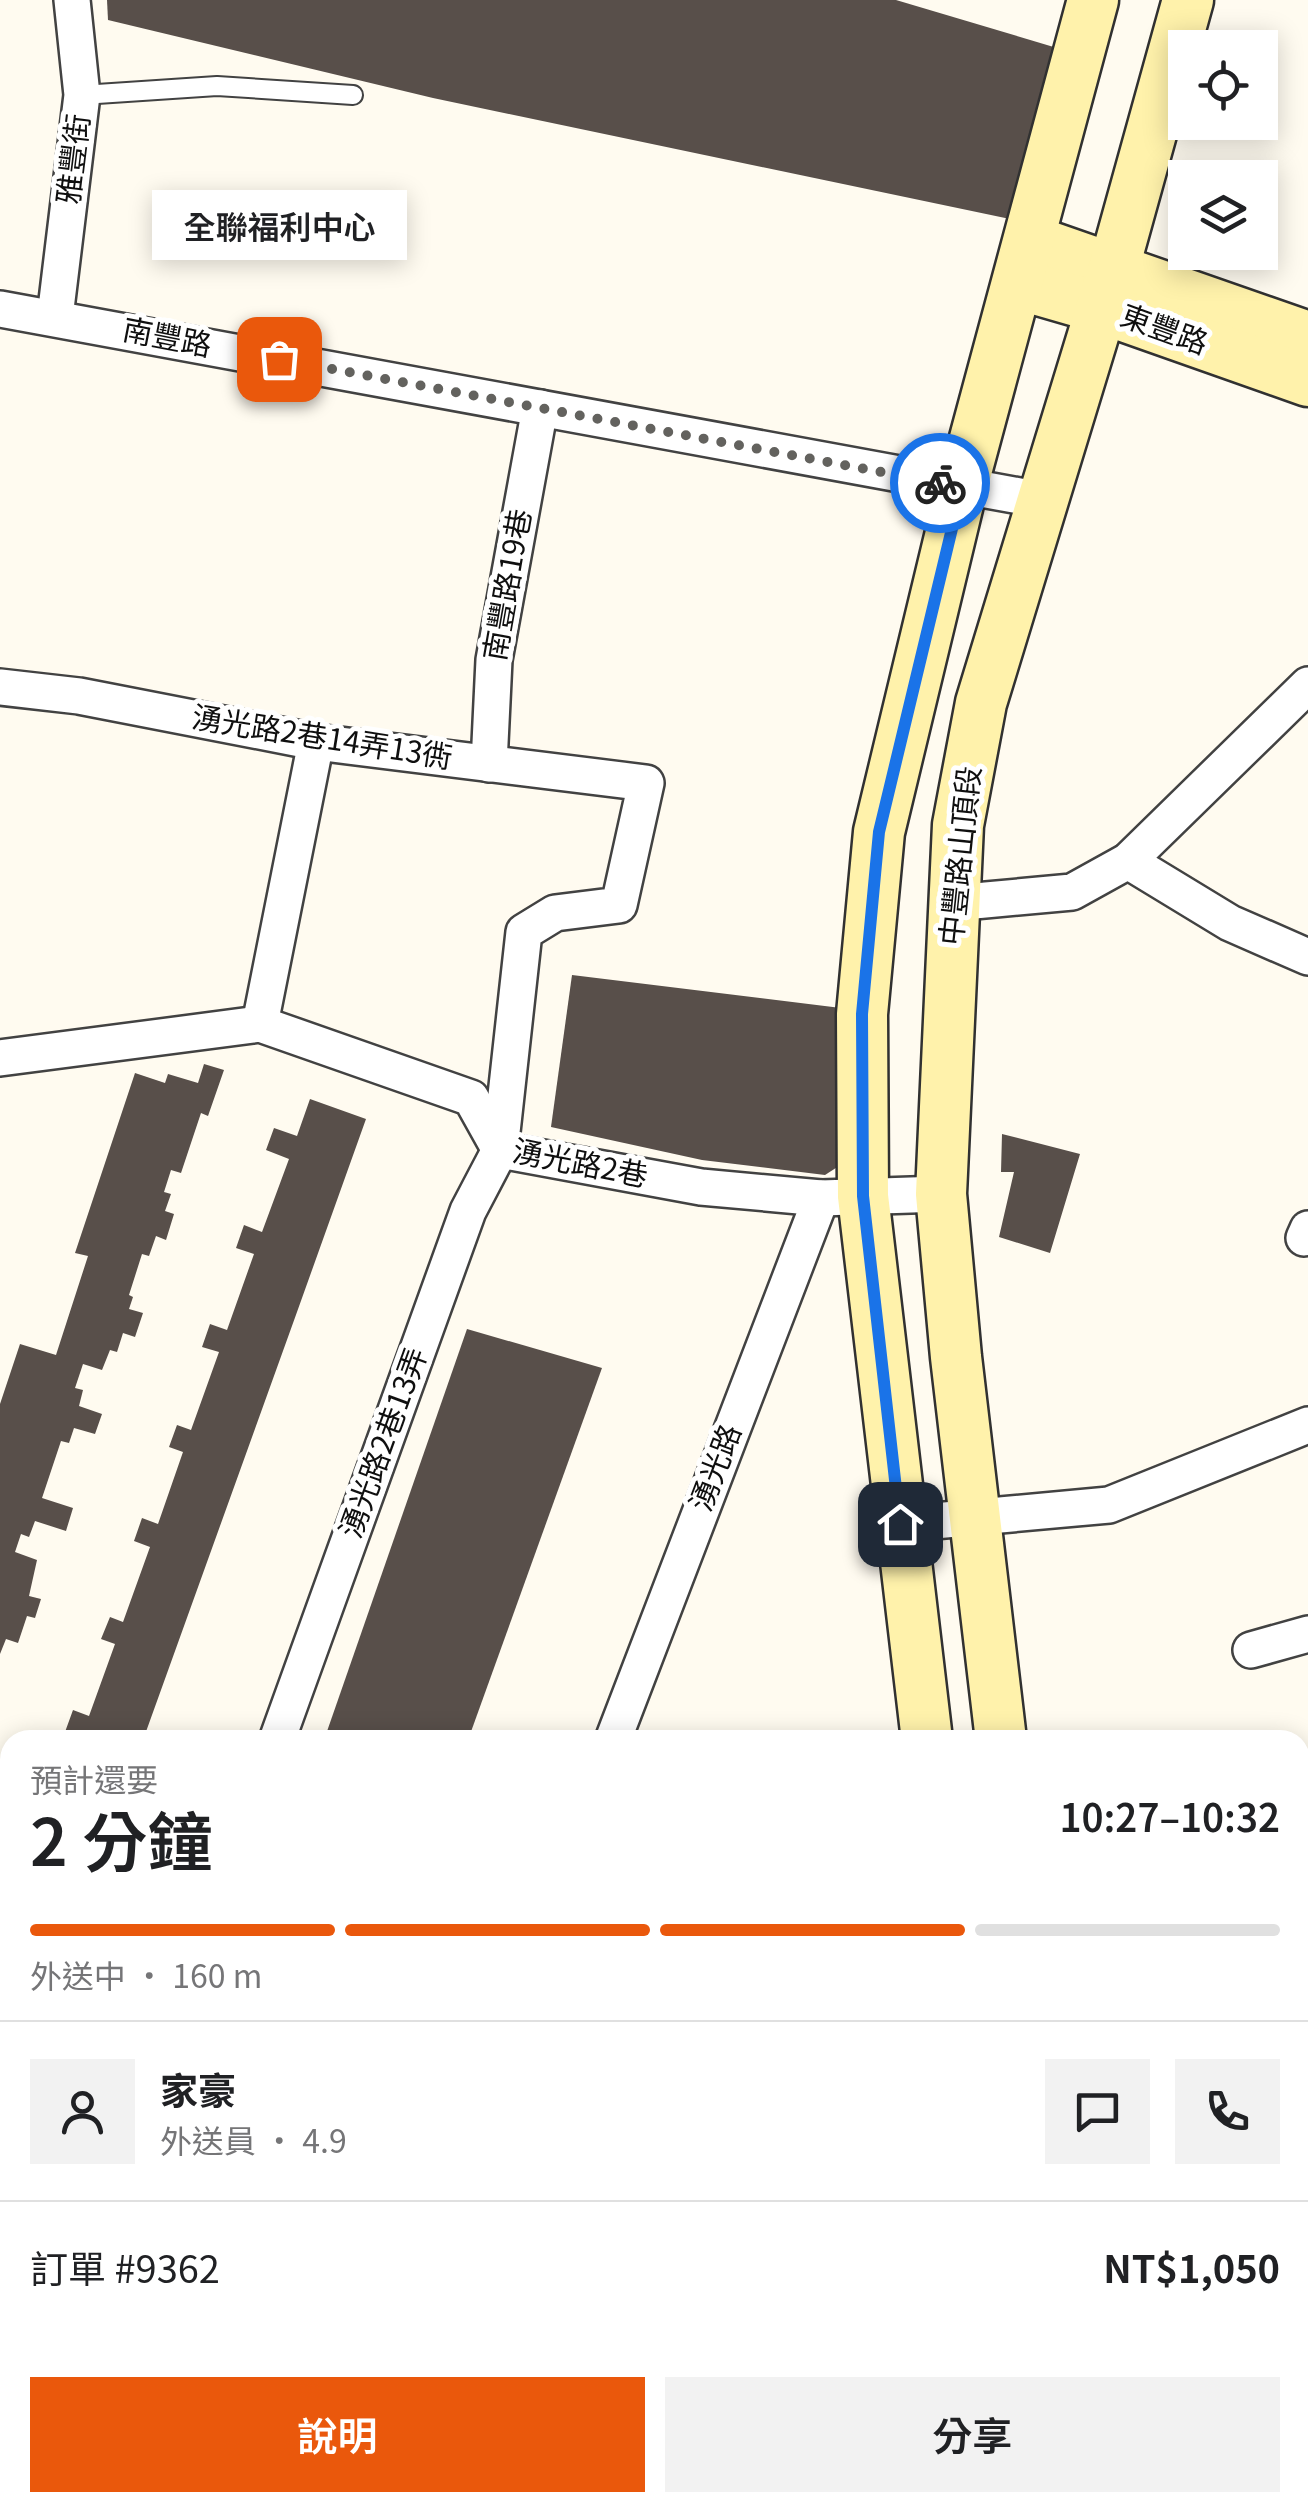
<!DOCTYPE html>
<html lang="zh-TW">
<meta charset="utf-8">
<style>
:root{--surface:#fff;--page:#f2f2f2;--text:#202124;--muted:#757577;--line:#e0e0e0;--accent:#ea580c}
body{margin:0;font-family:Georgia,"Noto Sans TC",serif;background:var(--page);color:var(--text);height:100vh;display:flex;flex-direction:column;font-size:38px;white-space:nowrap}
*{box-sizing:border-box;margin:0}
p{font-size:32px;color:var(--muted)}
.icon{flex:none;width:55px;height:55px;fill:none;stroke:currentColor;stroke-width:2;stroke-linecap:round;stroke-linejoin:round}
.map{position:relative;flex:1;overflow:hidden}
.details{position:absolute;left:0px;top:1730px;width:1310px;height:782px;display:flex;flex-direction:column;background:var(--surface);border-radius:30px 30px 0 0;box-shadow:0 5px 25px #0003}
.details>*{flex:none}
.fabs{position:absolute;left:1168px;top:30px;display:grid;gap:20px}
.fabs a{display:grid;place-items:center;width:110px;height:110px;border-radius:0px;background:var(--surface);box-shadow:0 5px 25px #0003;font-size:50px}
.pin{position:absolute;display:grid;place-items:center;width:85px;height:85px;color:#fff;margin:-42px;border-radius:20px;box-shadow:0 5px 15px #0006}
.courier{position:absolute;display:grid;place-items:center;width:100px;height:100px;margin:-50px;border:8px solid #1a73e8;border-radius:50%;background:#fff;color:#222;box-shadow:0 2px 12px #0007}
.bubble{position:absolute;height:70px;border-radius:0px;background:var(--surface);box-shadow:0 5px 25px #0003;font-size:32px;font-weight:600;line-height:70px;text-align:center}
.headline em{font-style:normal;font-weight:600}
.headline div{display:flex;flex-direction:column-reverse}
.headline{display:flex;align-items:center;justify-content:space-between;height:170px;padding:0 30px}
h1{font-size:65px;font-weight:600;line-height:75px}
.bar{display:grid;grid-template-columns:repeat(4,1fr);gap:15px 10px;align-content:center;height:120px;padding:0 30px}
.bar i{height:12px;border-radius:8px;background:var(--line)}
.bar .active{background:var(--accent)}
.bar p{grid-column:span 4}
.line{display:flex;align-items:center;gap:25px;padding:0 30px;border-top:2px solid var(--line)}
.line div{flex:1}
.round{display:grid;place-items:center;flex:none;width:105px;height:105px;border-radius:0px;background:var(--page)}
.action{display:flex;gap:20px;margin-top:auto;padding:20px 30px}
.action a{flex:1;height:115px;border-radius:0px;background:var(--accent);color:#fff;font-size:40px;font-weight:600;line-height:115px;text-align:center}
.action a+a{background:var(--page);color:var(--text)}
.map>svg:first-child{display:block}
.building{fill:#584f4a}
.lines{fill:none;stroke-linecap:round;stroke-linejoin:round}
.lane-casing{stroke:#424242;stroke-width:22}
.street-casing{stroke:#424242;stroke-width:40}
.secondary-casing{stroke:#313131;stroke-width:55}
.lane{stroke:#fff;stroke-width:18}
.street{stroke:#fff;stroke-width:35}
.secondary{stroke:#fff2ab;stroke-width:50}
.done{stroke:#63625e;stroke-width:10;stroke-dasharray:0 18}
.route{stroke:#1a73e8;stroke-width:12}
.labels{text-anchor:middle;stroke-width:10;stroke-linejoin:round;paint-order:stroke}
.street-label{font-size:30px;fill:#0f0f0f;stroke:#fff}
</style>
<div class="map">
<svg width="1308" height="2511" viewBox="0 0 1308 2511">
<rect width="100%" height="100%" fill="#fffbf0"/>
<g class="building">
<polygon points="107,0 896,0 1057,48 1010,219 433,98 108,20"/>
<polygon points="572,975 849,1009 842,1164 825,1175 702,1160 551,1127"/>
<polygon points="204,1064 224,1070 208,1116 201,1113 181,1173 171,1170 164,1192 171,1194 165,1211 174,1214 166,1240 156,1236 149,1256 142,1254 129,1295 133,1297 129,1309 143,1313 135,1337 123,1333 117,1352 110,1350 102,1370 83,1364 75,1388 83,1390 79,1406 102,1414 95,1434 74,1428 69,1443 61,1441 42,1498 73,1508 66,1531 35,1521 29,1537 21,1534 15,1552 37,1560 29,1596 41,1599 35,1618 27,1616 18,1643 6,1639 0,1654 0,1404 20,1344 56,1355 88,1256 75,1253 135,1073 165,1083 168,1074 198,1083"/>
<polygon points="310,1099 366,1119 297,1312 143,1740 81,1740 65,1732 73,1710 89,1716 115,1644 101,1639 110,1617 123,1622 150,1547 134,1541 142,1518 158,1524 183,1452 169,1447 177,1425 191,1430 219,1352 202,1347 210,1324 227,1330 254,1254 236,1248 244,1225 262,1232 289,1159 266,1150 274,1128 297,1136"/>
<polygon points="1002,1134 1080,1154 1050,1253 999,1237 1014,1172 1001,1172"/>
<polygon points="467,1329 602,1368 468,1740 324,1740"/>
</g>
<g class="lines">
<defs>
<g id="lane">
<polyline points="82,95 217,86 353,95"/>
<polyline points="0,2245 10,2201"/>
<polyline points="676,2511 680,2502"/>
</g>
<g id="street">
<polyline points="0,309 1041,500"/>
<polyline points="55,317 82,95 72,0"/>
<polyline points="0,687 79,696 316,742 646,783 619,905 555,913 524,932 500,1150 468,1211 277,1740"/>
<polyline points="489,764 494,660 540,408"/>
<polyline points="1128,861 1230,923 1308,957"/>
<polyline points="953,903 1072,892 1128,861 1308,685"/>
<polyline points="260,1024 316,742"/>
<polyline points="0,1058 260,1024 471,1098 500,1150 701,1187 821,1198 941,1194"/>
<polyline points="1304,1238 1308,1229"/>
<polyline points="901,1524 1109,1505 1308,1425"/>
<polyline points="1251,1650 1308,1634"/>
<polyline points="613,1740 821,1198"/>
<polyline points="0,1879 10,1881"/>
<polyline points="1300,2006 1308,2005"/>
<polyline points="0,2377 10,2380"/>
<polyline points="362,2511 365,2502"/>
</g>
<g id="secondary">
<polyline points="1030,240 1308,337"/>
<polyline points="1018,284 1101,308 1308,381"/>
<polyline points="927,1740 863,1196 862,1014 879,832 962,487 1093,0"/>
<polyline points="1001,1740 956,1357 941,1194 958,825 981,703 1114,267 1188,0"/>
<polyline points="1018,2502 1019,2511"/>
<polyline points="1099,2502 1100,2511"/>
</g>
</defs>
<use href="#lane" class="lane-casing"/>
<use href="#street" class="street-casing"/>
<use href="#secondary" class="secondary-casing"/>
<use href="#lane" class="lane"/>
<use href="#street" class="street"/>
<use href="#secondary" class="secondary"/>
</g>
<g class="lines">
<polyline class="done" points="279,359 940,483"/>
<polyline class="route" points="900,1524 863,1196 862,1014 879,832 962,487 940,483"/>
</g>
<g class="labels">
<g class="street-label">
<text transform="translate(74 159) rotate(-83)" y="10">雅豐街</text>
<text transform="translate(1164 330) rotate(20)" y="10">東豐路</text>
<text transform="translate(167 338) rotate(11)" y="10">南豐路</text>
<text transform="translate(508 585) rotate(-80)" y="10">南豐路19巷</text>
<text transform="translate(322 738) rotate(9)" y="10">湧光路2巷14弄13衖</text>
<text transform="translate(961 856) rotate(-84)" y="10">中豐路山頂段</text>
<text transform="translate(580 1164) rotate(11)" y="10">湧光路2巷</text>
<text transform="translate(384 1443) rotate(-70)" y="10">湧光路2巷13弄</text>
<text transform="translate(716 1468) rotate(-69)" y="10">湧光路</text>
</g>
</g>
</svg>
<div class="fabs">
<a><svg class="icon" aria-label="locate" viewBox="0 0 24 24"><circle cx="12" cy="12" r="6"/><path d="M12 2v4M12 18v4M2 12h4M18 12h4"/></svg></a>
<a><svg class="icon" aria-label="layers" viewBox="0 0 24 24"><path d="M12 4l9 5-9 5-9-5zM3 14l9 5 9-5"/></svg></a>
</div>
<div class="pin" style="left:279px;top:359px;background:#ea580c"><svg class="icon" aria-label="bag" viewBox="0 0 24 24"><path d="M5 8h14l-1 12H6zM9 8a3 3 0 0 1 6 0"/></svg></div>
<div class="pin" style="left:900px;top:1524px;background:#1f2937"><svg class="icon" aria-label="home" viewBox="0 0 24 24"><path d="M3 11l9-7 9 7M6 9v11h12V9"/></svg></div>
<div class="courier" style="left:940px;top:483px"><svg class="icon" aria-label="bike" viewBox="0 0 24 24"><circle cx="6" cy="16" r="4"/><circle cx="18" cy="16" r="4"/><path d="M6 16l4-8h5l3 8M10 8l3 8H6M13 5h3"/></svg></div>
<div class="bubble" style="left:152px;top:190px;width:255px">全聯福利中心</div>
<section class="details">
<div class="headline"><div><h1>2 分鐘</h1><p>預計還要</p></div><em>10:27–10:32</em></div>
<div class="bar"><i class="active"></i><i class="active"></i><i class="active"></i><i></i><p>外送中 · 160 m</p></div>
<div class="line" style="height:180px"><a class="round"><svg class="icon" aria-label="person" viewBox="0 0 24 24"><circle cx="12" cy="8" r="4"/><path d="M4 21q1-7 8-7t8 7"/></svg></a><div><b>家豪</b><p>外送員 · 4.9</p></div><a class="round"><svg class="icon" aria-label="chat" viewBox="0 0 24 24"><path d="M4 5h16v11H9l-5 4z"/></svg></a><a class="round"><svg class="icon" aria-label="phone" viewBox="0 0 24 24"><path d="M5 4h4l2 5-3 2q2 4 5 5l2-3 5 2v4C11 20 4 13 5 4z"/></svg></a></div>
<div class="line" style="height:130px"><div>訂單 #9362</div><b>NT$1,050</b></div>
<div class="action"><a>說明</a><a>分享</a></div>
</section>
</div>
